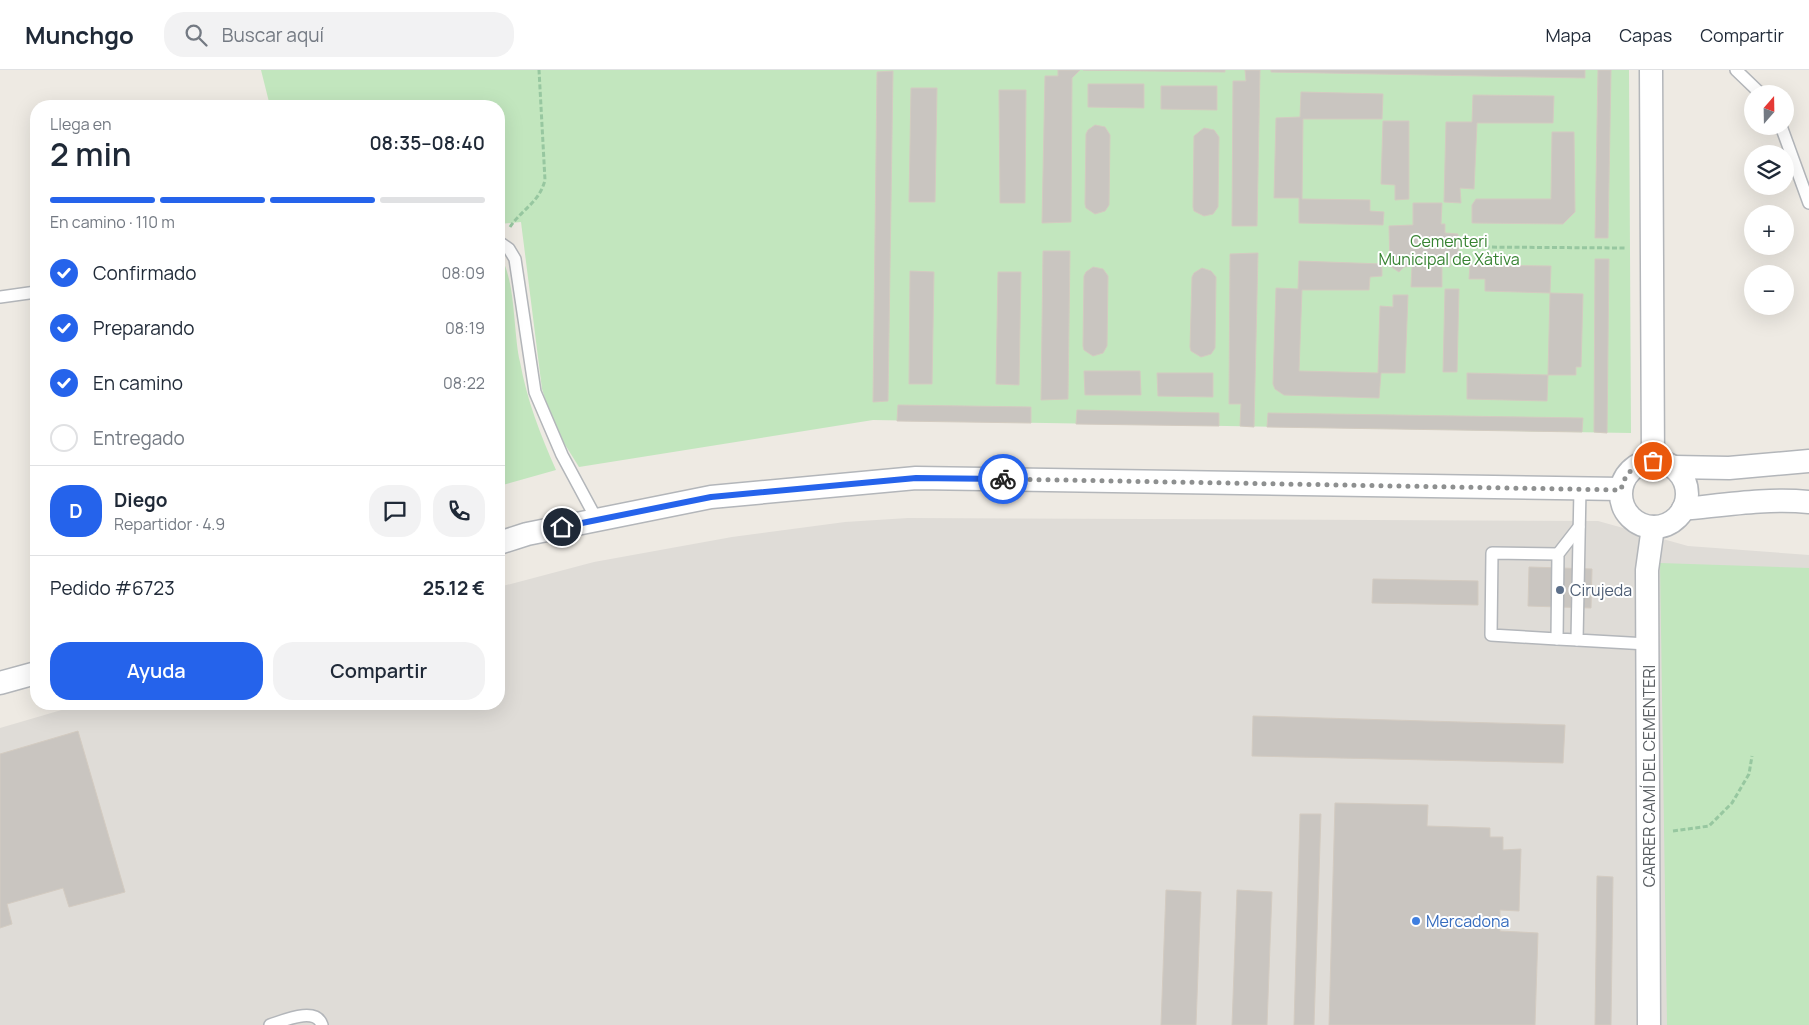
<!DOCTYPE html>
<html lang="es">
<meta charset="utf-8">
<style>
:root{--surface:#fff;--page:#f2f2f3;--text:#1f2937;--muted:#747a83;--line:#e0e1e3;--accent:#2563eb}
body{margin:0;font-family:Manrope,sans-serif;background:var(--page);color:var(--text);height:100vh;display:flex;flex-direction:column;font-size:19px;white-space:nowrap}
*{box-sizing:border-box;margin:0}
p{font-size:16px;color:var(--muted)}
.icon{flex:none;width:28px;height:28px;fill:none;stroke:currentColor;stroke-width:2;stroke-linecap:round;stroke-linejoin:round}
.map{position:relative;flex:1;overflow:hidden}
.side{position:absolute;left:30px;top:30px;width:475px;height:610px;display:flex;flex-direction:column;background:var(--surface);border-radius:20px;box-shadow:0 5px 20px #0002}
.side>*{flex:none}
.needle{width:32px;rotate:20deg}
.buttons{position:absolute;left:1744px;top:15px;display:grid;gap:10px}
.buttons a{display:grid;place-items:center;width:50px;height:50px;border-radius:50%;background:var(--surface);box-shadow:0 5px 20px #0002;font-size:25px}
.pin{position:absolute;display:grid;place-items:center;width:42px;height:42px;color:#fff;margin:-21px;border:2px solid #fff;border-radius:50%;box-shadow:0 1px 5px #0007}
.courier{position:absolute;display:grid;place-items:center;width:50px;height:50px;margin:-25px;border:4px solid #2563eb;border-radius:50%;background:#fff;color:#222;box-shadow:0 1px 6px #0007}
.overview em{font-style:normal;font-weight:600}
.overview div{display:flex;flex-direction:column-reverse}
.overview{display:flex;align-items:center;justify-content:space-between;height:85px;padding:0 20px}
h1{font-size:32px;font-weight:600;line-height:38px}
.bar{display:grid;grid-template-columns:repeat(4,1fr);gap:8px 5px;align-content:center;height:60px;padding:0 20px}
.bar i{height:6px;border-radius:4px;background:var(--line)}
.bar .active{background:var(--accent)}
.bar p{grid-column:span 4}
.line{display:flex;align-items:center;gap:12px;padding:0 20px;border-top:1px solid var(--line)}
.line div{flex:1}
.round{display:grid;place-items:center;flex:none;width:52px;height:52px;border-radius:20px;background:var(--page)}
ol{padding:0 20px;list-style:none}
li{display:flex;align-items:center;gap:15px;height:55px}
li p{margin-inline-start:auto}
li .icon{padding:5px;border-radius:50%;background:var(--accent);color:#fff;stroke-width:4}
li:last-child{color:var(--muted)}
li i{width:28px;height:28px;border:2px solid var(--line);border-radius:50%}
.primary-button{display:flex;gap:10px;margin-top:auto;padding:10px 20px}
.primary-button a{flex:1;height:58px;border-radius:20px;background:var(--accent);color:#fff;font-size:20px;font-weight:600;line-height:58px;text-align:center}
.primary-button a+a{background:var(--page);color:var(--text)}
header{display:flex;align-items:center;gap:30px;box-sizing:border-box;height:70px;padding:0 25px;background:var(--surface);border-bottom:1px solid var(--line)}
header strong{font-size:24px}
nav{display:flex;gap:28px;margin-inline-start:auto;font-size:18px}
.search{width:350px;height:45px;background:var(--page);display:flex;align-items:center;gap:12px;box-sizing:border-box;padding:0 18px;border-radius:20px;color:var(--muted);font-size:19px}
.map>svg:first-child{display:block}
.industrial{fill:#dfdcd7}
.green{fill:#c2e6be}
.building{fill:#c9c5c0;stroke:#d3cbc1}
.lines{fill:none;stroke-linecap:round;stroke-linejoin:round}
.service-casing{stroke:#b3b6ba;stroke-width:14}
.minor-casing{stroke:#b3b6ba;stroke-width:25}
.path{stroke:#97c7a0;stroke-width:3;stroke-dasharray:5 2.5;stroke-linecap:butt}
.service{stroke:#fff;stroke-width:11}
.minor{stroke:#fff;stroke-width:22}
.done{stroke:#8e9090;stroke-width:5;stroke-dasharray:0 9}
.route{stroke:#2563eb;stroke-width:6}
.service-dot{fill:#5c6f8a;stroke:#fff;stroke-width:2}
.shop-dot{fill:#3f7fe0;stroke:#fff;stroke-width:2}
.labels{text-anchor:middle;stroke-width:4;stroke-linejoin:round;paint-order:stroke}
.park-label{font-size:16px;fill:#378332;stroke:#fff}
.service-label{font-size:16px;fill:#4e5e75;stroke:#fff;text-anchor:start}
.street-label{font-size:16px;fill:#5b6064;stroke:#fff}
.shop-label{font-size:16px;fill:#366cbe;stroke:#fff;text-anchor:start}
</style>
<header>
<strong>Munchgo</strong>
<div class="search"><svg class="icon" aria-label="search" viewBox="0 0 24 24"><circle cx="10" cy="10" r="6"/><path d="M15 15l6 6"/></svg>Buscar aquí</div>
<nav><a>Mapa</a><a>Capas</a><a>Compartir</a></nav>
</header>
<div class="map">
<svg width="1809" height="955" viewBox="0 0 1809 955">
<rect width="100%" height="100%" fill="#eeeae3"/>
<polygon class="industrial" points="908,448 1598,451 1688,476 1809,485 1809,955 0,955 0,658 82,634 499,634 499,517 594,492 732,467 845,452"/>
<g class="green">
<polygon points="261,0 1629,0 1631,363 873,350 579,397 554,357 542,319 521,152 499,154 499,36 270,36"/>
<path d="M499,184C516,208 513,262 520,292C527,330 540,364 556,400L499,416Z"/>
<polygon points="1660,493 1809,498 1809,955 1667,955"/>
</g>
<g class="building">
<polygon points="1058,0 1080,0 1072,8 1071,152 1042,153 1045,6 1058,6"/>
<polygon points="1083,0 1225,0 1225,2"/>
<polygon points="1245,0 1260,0 1257,156 1232,156 1233,11 1246,11"/>
<polygon points="1271,0 1585,0 1585,8 1271,2"/>
<polygon points="1598,0 1611,0 1608,168 1595,168"/>
<polygon points="893,1 888,331 873,332 877,2"/>
<polygon points="1088,14 1144,14 1144,38 1088,37"/>
<polygon points="1161,16 1217,16 1217,40 1161,39"/>
<polygon points="911,18 937,18 935,132 909,132"/>
<polygon points="999,20 1026,20 1025,133 1000,133"/>
<polygon points="1301,22 1383,24 1382,49 1303,49 1302,129 1370,130 1370,141 1384,142 1383,155 1299,153 1299,128 1274,128 1276,48 1300,47"/>
<polygon points="1473,25 1554,26 1553,53 1477,53 1474,119 1460,118 1461,133 1444,132 1446,52 1472,52"/>
<polygon points="1383,51 1409,51 1409,129 1395,130 1395,115 1381,114"/>
<polygon points="1095,55 1105,57 1110,65 1109,135 1105,141 1095,144 1086,138 1085,134 1086,64 1088,60"/>
<polygon points="1204,58 1214,60 1219,67 1218,137 1213,144 1204,146 1194,141 1193,137 1194,66"/>
<polygon points="1552,62 1574,62 1575,142 1563,154 1472,153 1472,135 1476,129 1551,129"/>
<polygon points="1413,133 1442,133 1441,154 1445,154 1445,163 1458,164 1459,188 1450,188 1450,197 1442,196 1442,217 1411,217 1412,196 1404,197 1399,202 1390,196 1389,156 1413,155"/>
<polygon points="1043,181 1070,181 1068,329 1041,330"/>
<polygon points="1258,183 1254,357 1240,356 1241,334 1229,334 1230,184"/>
<polygon points="1595,189 1609,189 1607,363 1594,362"/>
<polygon points="1299,191 1382,194 1382,206 1370,207 1369,220 1302,220 1299,301 1378,303 1380,236 1393,237 1393,225 1408,225 1405,303 1381,303 1379,328 1284,325 1275,319 1273,314 1276,218 1298,219"/>
<polygon points="1470,195 1551,196 1550,223 1485,221 1485,209 1469,209"/>
<polygon points="1093,197 1103,199 1108,206 1107,276 1103,283 1093,286 1084,280 1083,276 1084,206 1086,202"/>
<polygon points="1202,198 1211,201 1216,207 1215,278 1211,284 1201,287 1191,281 1190,277 1192,207 1194,203"/>
<polygon points="910,201 934,202 932,314 909,314"/>
<polygon points="998,202 1021,202 1019,315 996,314"/>
<polygon points="1445,219 1459,219 1457,302 1443,302"/>
<polygon points="1550,223 1583,224 1581,297 1576,297 1576,305 1548,305"/>
<polygon points="1084,301 1140,301 1141,325 1085,325"/>
<polygon points="1157,303 1213,303 1213,327 1158,326"/>
<polygon points="1467,303 1548,305 1547,331 1467,329"/>
<polygon points="898,335 1031,337 1031,353 897,351"/>
<polygon points="1077,340 1219,343 1219,356 1076,354"/>
<polygon points="1268,343 1583,348 1582,362 1267,357"/>
<polygon points="1529,497 1592,499 1591,538 1528,536"/>
<polygon points="1373,509 1478,511 1478,535 1372,533"/>
<polygon points="1253,646 1565,655 1563,693 1252,686"/>
<polygon points="78,661 125,822 69,837 63,818 7,834 12,854 0,858 0,684"/>
<polygon points="1335,733 1428,735 1427,756 1490,758 1490,767 1503,767 1503,780 1521,779 1519,841 1500,840 1500,861 1538,863 1535,955 1329,955"/>
<polygon points="1300,744 1321,744 1314,955 1294,955"/>
<polygon points="1597,806 1613,807 1611,955 1595,955"/>
<polygon points="1166,820 1201,822 1196,955 1161,955"/>
<polygon points="1237,820 1272,822 1267,955 1232,955"/>
</g>
<g class="lines">
<defs>
<g id="service">
<polyline points="1736,0 1761,24"/>
<polyline points="1781,56 1809,133"/>
<polyline points="499,172 509,179 515,189 535,322 562,385 597,450"/>
<polyline points="0,227 36,222"/>
<polyline points="1580,419 1577,570 1647,574"/>
<polyline points="1557,569 1491,565 1492,483 1558,484"/>
<polyline points="1577,570 1557,569 1558,484 1579,457"/>
<path d="M270,955C283,951 316,936 322,955"/>
</g>
<g id="minor">
<polyline points="1651,0 1653,391"/>
<circle cx="1654" cy="424" r="33"/>
<polyline points="1674,397 1729,398 1809,391"/>
<path d="M1683,439C1725,435 1767,428 1809,432"/>
<polyline points="499,473 527,464 711,427 916,408 1621,419"/>
<polyline points="0,613 36,603"/>
<polyline points="1649,955 1647,500 1653,457"/>
</g>
</defs>
<use href="#service" class="service-casing"/>
<use href="#minor" class="minor-casing"/>
<g class="path">
<path d="M510,157C522,139 539,133 545,110L539,0"/>
<polyline points="1477,177 1626,178"/>
<polyline points="1673,761 1709,756 1732,733 1749,704 1752,686"/>
</g>
<use href="#service" class="service"/>
<use href="#minor" class="minor"/>
</g>
<g class="lines">
<path class="done" d="M1003,409L1621,420C1625,402 1635,394 1653,391"/>
<polyline class="route" points="562,457 711,427 916,408 1003,409"/>
</g>
<circle class="service-dot" cx="1560" cy="520" r="5"/>
<circle class="shop-dot" cx="1416" cy="851" r="5"/>
<g class="labels">
<g class="park-label">
<text x="1449" y="177">Cementeri<tspan x="1449" dy="18">Municipal de Xàtiva</tspan></text>
</g>
<g class="service-label">
<text x="1570" y="526">Cirujeda</text>
</g>
<g class="street-label">
<text transform="translate(1649 706) rotate(-90)" y="6">CARRER CAMÍ DEL CEMENTERI</text>
</g>
<g class="shop-label">
<text x="1426" y="857">Mercadona</text>
</g>
</g>
</svg>
<div class="buttons">
<a><svg class="needle" viewBox="-14 -14 28 28"><path d="M0-13l5 13h-10z" fill="#e53935"/><path d="M0 13l5-13h-10z" fill="#747a83"/></svg></a>
<a><svg class="icon" aria-label="layers" viewBox="0 0 24 24"><path d="M12 4l9 5-9 5-9-5zM3 14l9 5 9-5"/></svg></a>
<a>+</a>
<a>−</a>
</div>
<div class="pin" style="left:1653px;top:391px;background:#ea580c"><svg class="icon" aria-label="bag" viewBox="0 0 24 24"><path d="M5 8h14l-1 12H6zM9 8a3 3 0 0 1 6 0"/></svg></div>
<div class="pin" style="left:562px;top:457px;background:#1f2937"><svg class="icon" aria-label="home" viewBox="0 0 24 24"><path d="M3 11l9-7 9 7M6 9v11h12V9"/></svg></div>
<div class="courier" style="left:1003px;top:409px"><svg class="icon" aria-label="bike" viewBox="0 0 24 24"><circle cx="6" cy="16" r="4"/><circle cx="18" cy="16" r="4"/><path d="M6 16l4-8h5l3 8M10 8l3 8H6M13 5h3"/></svg></div>
<section class="side">
<div class="overview"><div><h1>2 min</h1><p>Llega en</p></div><em>08:35–08:40</em></div>
<div class="bar"><i class="active"></i><i class="active"></i><i class="active"></i><i></i><p>En camino · 110 m</p></div>
<ol>
<li><svg class="icon" aria-label="check" viewBox="0 0 24 24"><path d="M5 12l5 5 9-10"/></svg>Confirmado<p>08:09</p></li>
<li><svg class="icon" aria-label="check" viewBox="0 0 24 24"><path d="M5 12l5 5 9-10"/></svg>Preparando<p>08:19</p></li>
<li><svg class="icon" aria-label="check" viewBox="0 0 24 24"><path d="M5 12l5 5 9-10"/></svg>En camino<p>08:22</p></li>
<li><i></i>Entregado</li>
</ol>
<div class="line" style="height:90px"><b class="round" style="background:var(--accent);color:#fff">D</b><div><b>Diego</b><p>Repartidor · 4.9</p></div><a class="round"><svg class="icon" aria-label="chat" viewBox="0 0 24 24"><path d="M4 5h16v11H9l-5 4z"/></svg></a><a class="round"><svg class="icon" aria-label="phone" viewBox="0 0 24 24"><path d="M5 4h4l2 5-3 2q2 4 5 5l2-3 5 2v4C11 20 4 13 5 4z"/></svg></a></div>
<div class="line" style="height:65px"><div>Pedido #6723</div><b>25.12 €</b></div>
<div class="primary-button"><a>Ayuda</a><a>Compartir</a></div>
</section>
</div>
